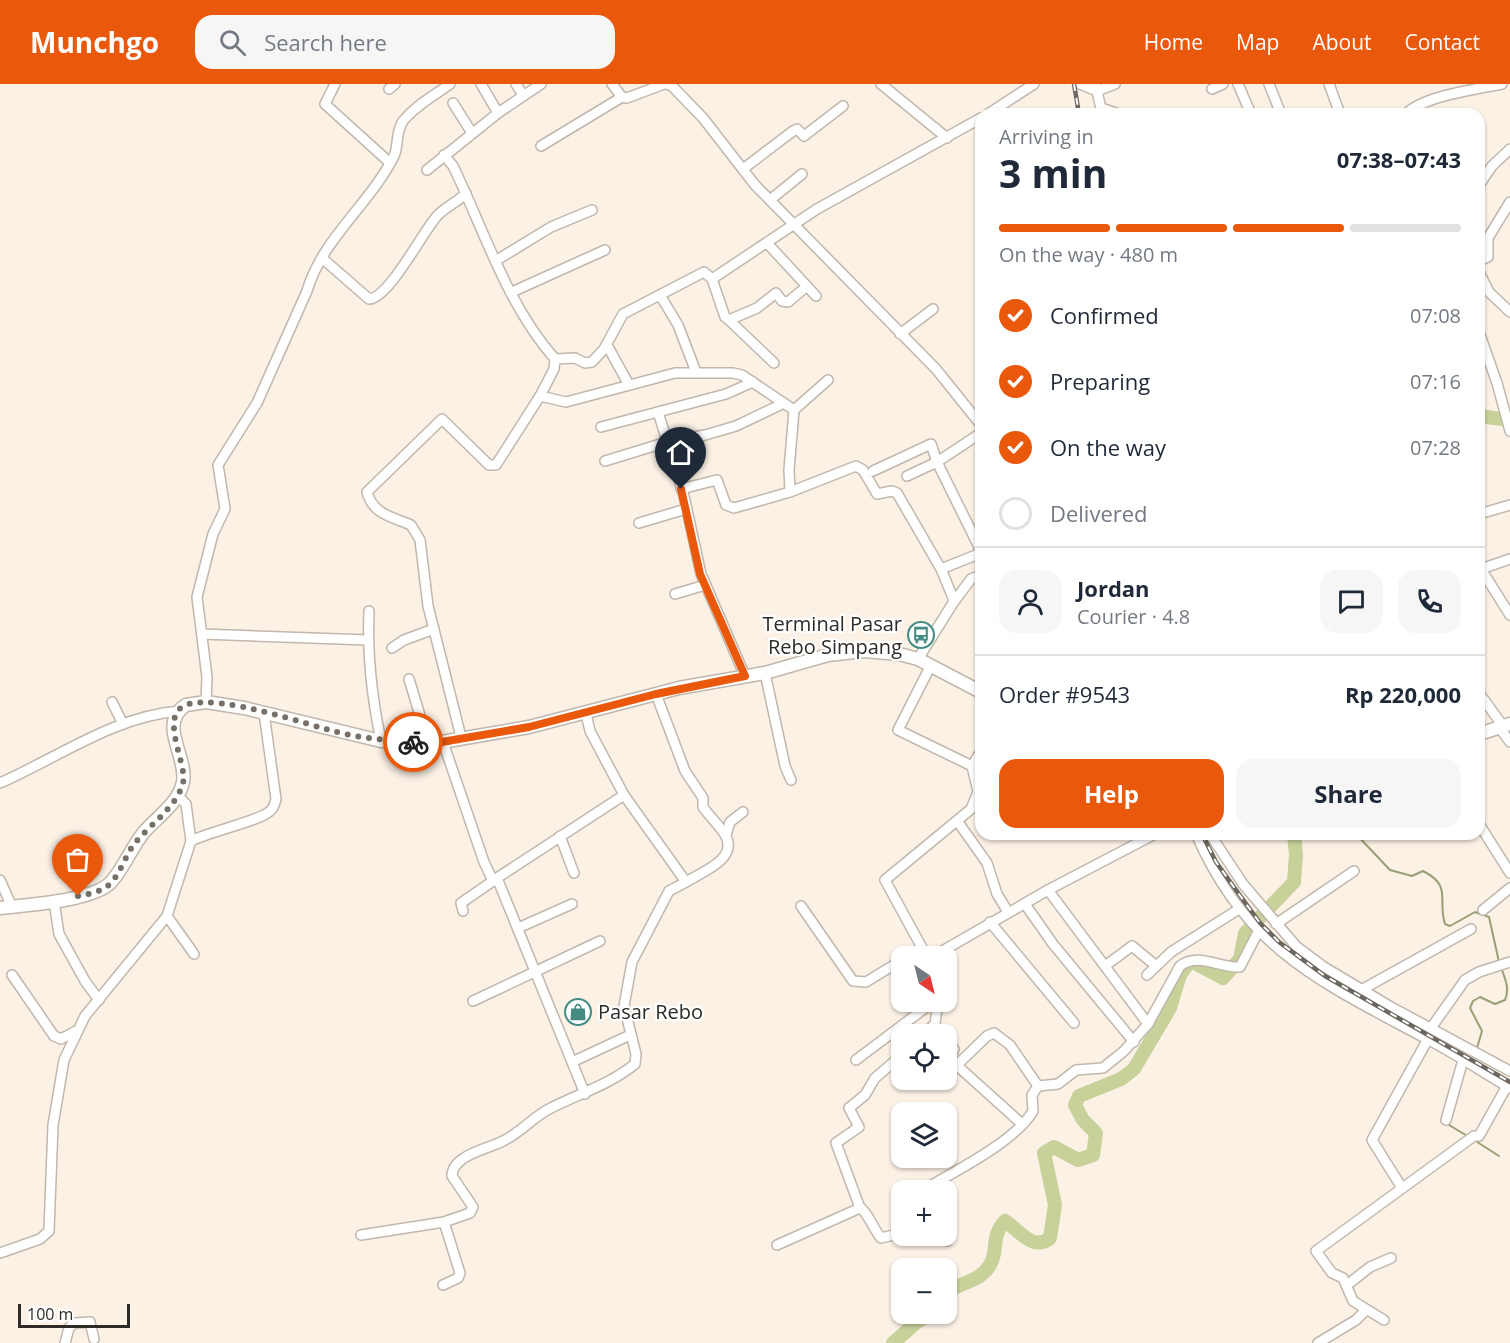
<!DOCTYPE html>
<meta charset="utf-8">
<style>
:root{--surface:#fff;--page:#f6f6f7;--text:#1f2937;--muted:#747a83;--line:#e0e1e3;--accent:#ea580c}
body{margin:0;font-family:"Open Sans",sans-serif;background:var(--page);color:var(--text);height:100vh;display:flex;flex-direction:column;font-size:22px;white-space:nowrap}
*{box-sizing:border-box;margin:0}
p{font-size:20px;color:var(--muted)}
.icon{flex:none;width:33px;height:33px;fill:none;stroke:currentColor;stroke-width:2;stroke-linecap:round;stroke-linejoin:round}
.map{position:relative;flex:1;overflow:hidden}
.panel{position:absolute;left:975px;top:24px;width:510px;height:732px;display:flex;flex-direction:column;background:var(--surface);border-radius:18px;box-shadow:0 2px 4px #0004}
.panel>*{flex:none}
.needle{width:39px;rotate:145deg}
.fabs{position:absolute;left:891px;top:862px;display:grid;gap:12px}
.fabs a{display:grid;place-items:center;width:66px;height:66px;border-radius:12px;background:var(--surface);box-shadow:0 2px 4px #0004;font-size:30px}
.scale{position:absolute;left:18px;bottom:15px;width:112px;box-sizing:border-box;padding-left:6px;border:3px solid #2e2a26;border-top:0;font-size:16px;line-height:21px;white-space:nowrap;color:#2e2a26;-webkit-text-stroke:4px #fff;paint-order:stroke}
.pin{position:absolute;display:grid;place-items:center;width:51px;height:51px;color:#fff;margin:-62px -26px;border-radius:50% 50% 50% 0;rotate:-45deg;box-shadow:0 0 6px #0007}
.pin .icon{rotate:45deg}
.courier{position:absolute;display:grid;place-items:center;width:60px;height:60px;margin:-30px;border:4px solid #ea580c;border-radius:50%;background:#fff;color:#222;box-shadow:0 2px 8px #0007}
.overview em{font-style:normal;font-weight:700}
.overview div{display:flex;flex-direction:column-reverse}
.overview{display:flex;align-items:center;justify-content:space-between;height:102px;padding:0 24px}
h1{font-size:39px;font-weight:700;line-height:45px}
.bar{display:grid;grid-template-columns:repeat(4,1fr);gap:9px 6px;align-content:center;height:72px;padding:0 24px}
.bar i{height:8px;border-radius:4px;background:var(--line)}
.bar .active{background:var(--accent)}
.bar p{grid-column:span 4}
.line{display:flex;align-items:center;gap:15px;padding:0 24px;border-top:2px solid var(--line)}
.line div{flex:1}
.round{display:grid;place-items:center;flex:none;width:63px;height:63px;border-radius:18px;background:var(--page)}
ol{padding:0 24px;list-style:none}
li{display:flex;align-items:center;gap:18px;height:66px}
li p{margin-inline-start:auto}
li .icon{padding:6px;border-radius:50%;background:var(--accent);color:#fff;stroke-width:4}
li:last-child{color:var(--muted)}
li i{width:33px;height:33px;border:3px solid var(--line);border-radius:50%}
.button{display:flex;gap:12px;margin-top:auto;padding:12px 24px}
.button a{flex:1;height:69px;border-radius:18px;background:var(--accent);color:#fff;font-size:24px;font-weight:700;line-height:69px;text-align:center}
.button a+a{background:var(--page);color:var(--text)}
header{display:flex;align-items:center;gap:36px;box-sizing:border-box;height:84px;padding:0 30px;background:var(--accent);color:#fff}
header strong{font-size:28px}
nav{display:flex;gap:33px;margin-inline-start:auto;font-size:21px}
.search{width:420px;height:54px;background:var(--page);display:flex;align-items:center;gap:15px;box-sizing:border-box;padding:0 21px;border-radius:18px;color:var(--muted);font-size:22px}
.map>svg:first-child{display:block}
.lines{fill:none;stroke-linecap:round;stroke-linejoin:round}
.stream{stroke:#999f76;stroke-width:2}
.river{stroke:#c7d199;stroke-width:14}
.minor-casing{stroke:#c1b7ac;stroke-width:12}
.major-casing{stroke:#c1b7ac;stroke-width:15}
.minor{stroke:#fff;stroke-width:9}
.major{stroke:#fff;stroke-width:12}
.rail-casing{stroke:#6c6760;stroke-width:4.5}
.rail{stroke:#fff;stroke-width:2;stroke-dasharray:7;stroke-linecap:butt}
.done{stroke:#767069;stroke-width:6;stroke-dasharray:0 10.8}
.route{stroke:#ea580c;stroke-width:8}
.labels{text-anchor:middle;stroke-width:4.5;stroke-linejoin:round;paint-order:stroke}
.poi-label{font-size:20px;fill:#2e2a26;stroke:#fff;text-anchor:end}
</style>
<header>
<strong>Munchgo</strong>
<div class="search"><svg class="icon" aria-label="search" viewBox="0 0 24 24"><circle cx="10" cy="10" r="6"/><path d="M15 15l6 6"/></svg>Search here</div>
<nav><a>Home</a><a>Map</a><a>About</a><a>Contact</a></nav>
</header>
<div class="map">
<svg width="1510" height="1259" viewBox="0 0 1510 1259">
<rect width="100%" height="100%" fill="#fbf1e5"/>
<g class="lines">
<g class="stream">
<path d="M1356,750L1390,786L1412,792L1423,787C1453,802 1437,816 1445,840L1450,842L1475,828L1489,833L1499,878"/>
<path d="M1477,964L1482,947L1470,924L1473,917L1480,913L1495,920L1505,916C1510,904 1505,895 1501,883"/>
<polyline points="1454,1025 1449,1041 1469,1053"/>
<polyline points="1474,1056 1499,1072"/>
</g>
<g class="river">
<polyline points="1479,332 1510,336"/>
<path d="M946,1209C961,1197 979,1199 990,1181C999,1166 990,1153 1005,1137C1019,1146 1033,1168 1050,1154L1055,1121L1044,1069L1054,1063L1078,1076L1093,1071L1096,1049L1083,1036L1075,1021L1079,1012L1121,995L1134,985L1170,924L1180,891L1187,881L1193,878L1223,894L1240,875L1245,849L1294,798L1296,771L1294,750"/>
<polyline points="893,1259 918,1237 931,1230"/>
</g>
<defs>
<g id="minor">
<polyline points="335,0 325,20 389,78"/>
<polyline points="481,0 498,29"/>
<polyline points="516,0 523,11"/>
<polyline points="612,0 622,13 627,14 664,0"/>
<polyline points="666,0 672,2 703,34 755,101 936,285 981,341"/>
<polyline points="881,0 947,54"/>
<polyline points="1080,0 1097,7 1115,0"/>
<polyline points="1238,0 1251,30"/>
<polyline points="1269,0 1281,30"/>
<polyline points="1329,0 1340,30"/>
<polyline points="1096,2 1102,30"/>
<polyline points="389,5 395,0"/>
<polyline points="1212,5 1223,0"/>
<polyline points="453,19 472,49"/>
<polyline points="1101,24 1119,30"/>
<polyline points="988,30 1034,0"/>
<path d="M1406,30C1423,12 1477,5 1502,0"/>
<polyline points="541,62 622,13"/>
<path d="M444,71L453,82C484,146 507,221 555,275L554,285L540,312L566,318L675,289H733L742,291L794,326L789,386L790,408"/>
<polyline points="743,85 793,47 797,45 804,52 843,22"/>
<polyline points="427,86 498,29 541,0"/>
<polyline points="1479,101 1492,82 1510,65"/>
<polyline points="770,116 802,90"/>
<polyline points="767,159 816,212"/>
<path d="M322,174L369,215C389,214 422,149 437,132C445,123 458,118 466,109"/>
<polyline points="497,176 551,143 592,126"/>
<polyline points="1479,177 1488,173 1488,154 1510,118"/>
<polyline points="1479,188 1489,208 1510,228"/>
<polyline points="712,195 725,233 729,236 757,224 776,209 782,217 788,218 806,203"/>
<polyline points="512,208 605,166"/>
<polyline points="660,211 678,241 696,288"/>
<polyline points="729,236 774,279"/>
<polyline points="1479,248 1497,299 1510,347"/>
<polyline points="900,250 933,225"/>
<polyline points="607,261 629,301"/>
<polyline points="555,275 575,274 585,279 592,278 604,265 623,230 704,188 712,195 817,125 981,34"/>
<polyline points="794,326 828,296"/>
<polyline points="658,328 684,412 701,490 745,592"/>
<polyline points="601,343 726,310 753,298"/>
<polyline points="981,349 937,378 981,467"/>
<polyline points="605,377 667,358 705,351 736,342 784,319"/>
<polyline points="873,387 931,360 937,378 907,392"/>
<polyline points="681,405 717,396 726,421 734,424 790,408 856,382 863,386 877,410 892,407 897,409 941,485 953,514 953,519 918,575"/>
<polyline points="1479,430 1510,421"/>
<polyline points="639,439 686,425"/>
<polyline points="1479,482 1510,531"/>
<polyline points="941,485 981,469"/>
<polyline points="1481,485 1510,475"/>
<polyline points="675,510 705,501"/>
<polyline points="953,519 971,495 981,491"/>
<path d="M369,527C367,571 372,614 381,657"/>
<polyline points="202,550 368,556"/>
<polyline points="392,564 404,556 434,545"/>
<polyline points="931,581 898,646 972,682"/>
<polyline points="765,589 785,682 791,696"/>
<polyline points="409,595 428,658"/>
<polyline points="1479,609 1503,642"/>
<path d="M656,610L685,687L703,714V723C709,732 718,740 724,749C741,774 702,788 686,798"/>
<polyline points="112,618 123,640"/>
<path d="M206,618L207,593L197,513L213,450L225,425L218,381L257,319L307,207C322,155 370,120 394,72C399,61 395,49 403,37C416,21 434,12 450,0"/>
<polyline points="1499,643 1510,658"/>
<path d="M461,653L428,522L420,456L411,441C393,433 373,431 367,408L442,335L489,381H496L540,312"/>
<polyline points="443,658 484,778 493,797 497,794 585,1010"/>
<path d="M0,699C57,674 115,632 179,627"/>
<polyline points="177,711 186,720 191,757"/>
<polyline points="958,738 987,779 997,810 1008,828"/>
<polyline points="1479,740 1510,789"/>
<path d="M1196,750C1246,865 1319,897 1423,953C1453,968 1481,987 1510,1004"/>
<polyline points="1210,750 1243,800 1296,862 1324,883 1391,923 1510,987"/>
<polyline points="726,751 730,738 743,728"/>
<polyline points="560,752 574,789"/>
<polyline points="497,794 624,711"/>
<polyline points="0,796 12,823"/>
<polyline points="54,817 59,850 85,897 99,916"/>
<polyline points="1025,820 1053,860 1134,958"/>
<polyline points="801,822 853,897 866,898 902,876"/>
<polyline points="1483,826 1510,804"/>
<polyline points="463,827 461,819 493,797"/>
<polyline points="167,832 194,870"/>
<polyline points="990,838 1074,939"/>
<polyline points="1276,840 1354,787"/>
<polyline points="518,844 572,820"/>
<polyline points="907,873 921,865"/>
<polyline points="927,873 885,796 971,725 978,708 972,682 981,667"/>
<polyline points="932,873 1048,806 1155,750"/>
<polyline points="1105,882 1132,862 1155,881"/>
<polyline points="12,891 54,952 61,955 76,947"/>
<polyline points="1147,891 1171,868 1239,825"/>
<polyline points="1363,905 1471,845"/>
<polyline points="473,917 600,857"/>
<path d="M1148,940L1180,882C1198,868 1219,884 1240,883L1258,848"/>
<polyline points="1431,944 1465,896 1479,888 1510,878"/>
<polyline points="923,951 935,940 938,918"/>
<polyline points="946,955 954,965 950,974 952,977 1022,1040"/>
<polyline points="856,976 933,918"/>
<polyline points="572,978 630,951"/>
<polyline points="957,981 987,952 994,949 1010,961 1038,1002"/>
<polyline points="1446,1036 1463,976"/>
<polyline points="1402,1104 1372,1056 1428,955"/>
<path d="M921,1107C952,1089 1015,1058 1033,1027L1032,1011L1038,1002L1058,1000L1076,986L1103,984L1124,967L1148,940L1048,806"/>
<polyline points="902,1119 899,1123 902,1126"/>
<polyline points="860,1124 836,1059 859,1043 849,1024 865,1011 875,994 902,971"/>
<polyline points="361,1151 444,1138"/>
<polyline points="944,1152 947,1157"/>
<path d="M777,1161L860,1124C867,1127 874,1146 881,1154L902,1149"/>
<path d="M0,1169L40,1155L49,1147L53,1041L64,976L85,932L167,832L191,757C208,748 262,736 270,727C274,724 275,719 276,715L264,629"/>
<path d="M443,1201L458,1194L460,1189L444,1138L470,1129L473,1123L452,1092C452,1071 488,1065 503,1057C520,1049 532,1034 549,1025C578,1010 609,1001 635,980L636,970L624,922L632,878L669,807L686,798L624,711L590,647L586,630"/>
<polyline points="1347,1201 1370,1183 1391,1174"/>
<polyline points="1384,1236 1353,1217 1343,1194 1332,1189 1316,1167 1474,1052 1479,1052 1507,1002"/>
<polyline points="65,1259 69,1244 74,1239 90,1238 94,1255"/>
<polyline points="1318,1259 1356,1236 1366,1226"/>
</g>
<g id="major">
<polyline points="1479,650 1510,640"/>
<path d="M0,824C26,821 94,817 111,798C124,784 131,764 144,748C157,733 179,719 183,698C188,673 157,640 186,621L206,618L244,624L381,657L436,659L529,643L679,604L765,589L828,571L864,567L899,570L918,575L981,608"/>
</g>
</defs>
<use href="#minor" class="minor-casing"/>
<use href="#major" class="major-casing"/>
<use href="#minor" class="minor"/>
<use href="#major" class="major"/>
<defs>
<g id="rail">
<polyline points="1074,0 1079,30"/>
<polyline points="1202,750 1216,778 1236,806 1260,839 1279,858 1325,892 1510,998"/>
</g>
</defs>
<use href="#rail" class="rail-casing"/>
<use href="#rail" class="rail"/>
</g>
<g class="lines">
<path class="done" d="M78,812C89,810 102,808 111,799C120,789 125,774 132,763C147,742 176,725 183,699C188,680 156,628 189,620C227,611 305,641 345,650C368,655 390,656 413,658"/>
<polyline class="route" points="413,658 436,659 529,643 656,610 745,592 700,490 681,405"/>
</g>
<defs>
<symbol id="bus-ring" viewBox="-11 -11 22 22"><circle r="9.5" fill="#fff" stroke="#448b83" stroke-width="1.5"/><path d="M-5-6H5V4H4V6H2V4H-2V6H-4V4H-5ZM-3.5-4V0h7V-4ZM-3.5 1.2v1.5H-2V1.2ZM2 1.2v1.5H3.5V1.2Z" fill="#448b83"/></symbol>
<symbol id="shop-ring" viewBox="-11 -11 22 22"><circle r="9.5" fill="#fff" stroke="#448b83" stroke-width="1.5"/><path d="M-5-2.5h2.3a2.7 3.5 0 0 1 5.4 0H5L5.5 6h-11ZM-1.5-2.5h3a1.5 2.3 0 0 0-3 0Z" fill="#448b83"/></symbol>
</defs>
<g fill-rule="evenodd">
<use href="#bus-ring" x="906" y="536" width="30" height="30"/>
<use href="#shop-ring" x="563" y="913" width="30" height="30"/>
</g>
<g class="labels">
<g class="poi-label">
<text x="902" y="547">Terminal Pasar<tspan x="902" dy="23">Rebo Simpang</tspan></text>
<text x="598" y="935" text-anchor="start">Pasar Rebo</text>
</g>
</g>
</svg>
<div class="fabs">
<a><svg class="needle" viewBox="-14 -14 28 28"><path d="M0-13l5 13h-10z" fill="#e53935"/><path d="M0 13l5-13h-10z" fill="#747a83"/></svg></a>
<a><svg class="icon" aria-label="locate" viewBox="0 0 24 24"><circle cx="12" cy="12" r="6"/><path d="M12 2v4M12 18v4M2 12h4M18 12h4"/></svg></a>
<a><svg class="icon" aria-label="layers" viewBox="0 0 24 24"><path d="M12 4l9 5-9 5-9-5zM3 14l9 5 9-5"/></svg></a>
<a>+</a>
<a>−</a>
</div>
<div class="scale">100 m</div>
<div class="pin" style="left:78px;top:812px;background:#ea580c"><svg class="icon" aria-label="bag" viewBox="0 0 24 24"><path d="M5 8h14l-1 12H6zM9 8a3 3 0 0 1 6 0"/></svg></div>
<div class="pin" style="left:681px;top:405px;background:#1f2937"><svg class="icon" aria-label="home" viewBox="0 0 24 24"><path d="M3 11l9-7 9 7M6 9v11h12V9"/></svg></div>
<div class="courier" style="left:413px;top:658px"><svg class="icon" aria-label="bike" viewBox="0 0 24 24"><circle cx="6" cy="16" r="4"/><circle cx="18" cy="16" r="4"/><path d="M6 16l4-8h5l3 8M10 8l3 8H6M13 5h3"/></svg></div>
<section class="panel">
<div class="overview"><div><h1>3 min</h1><p>Arriving in</p></div><em>07:38–07:43</em></div>
<div class="bar"><i class="active"></i><i class="active"></i><i class="active"></i><i></i><p>On the way · 480 m</p></div>
<ol>
<li><svg class="icon" aria-label="check" viewBox="0 0 24 24"><path d="M5 12l5 5 9-10"/></svg>Confirmed<p>07:08</p></li>
<li><svg class="icon" aria-label="check" viewBox="0 0 24 24"><path d="M5 12l5 5 9-10"/></svg>Preparing<p>07:16</p></li>
<li><svg class="icon" aria-label="check" viewBox="0 0 24 24"><path d="M5 12l5 5 9-10"/></svg>On the way<p>07:28</p></li>
<li><i></i>Delivered</li>
</ol>
<div class="line" style="height:108px"><a class="round"><svg class="icon" aria-label="person" viewBox="0 0 24 24"><circle cx="12" cy="8" r="4"/><path d="M4 21q1-7 8-7t8 7"/></svg></a><div><b>Jordan</b><p>Courier · 4.8</p></div><a class="round"><svg class="icon" aria-label="chat" viewBox="0 0 24 24"><path d="M4 5h16v11H9l-5 4z"/></svg></a><a class="round"><svg class="icon" aria-label="phone" viewBox="0 0 24 24"><path d="M5 4h4l2 5-3 2q2 4 5 5l2-3 5 2v4C11 20 4 13 5 4z"/></svg></a></div>
<div class="line" style="height:78px"><div>Order #9543</div><b>Rp 220,000</b></div>
<div class="button"><a>Help</a><a>Share</a></div>
</section>
</div>
